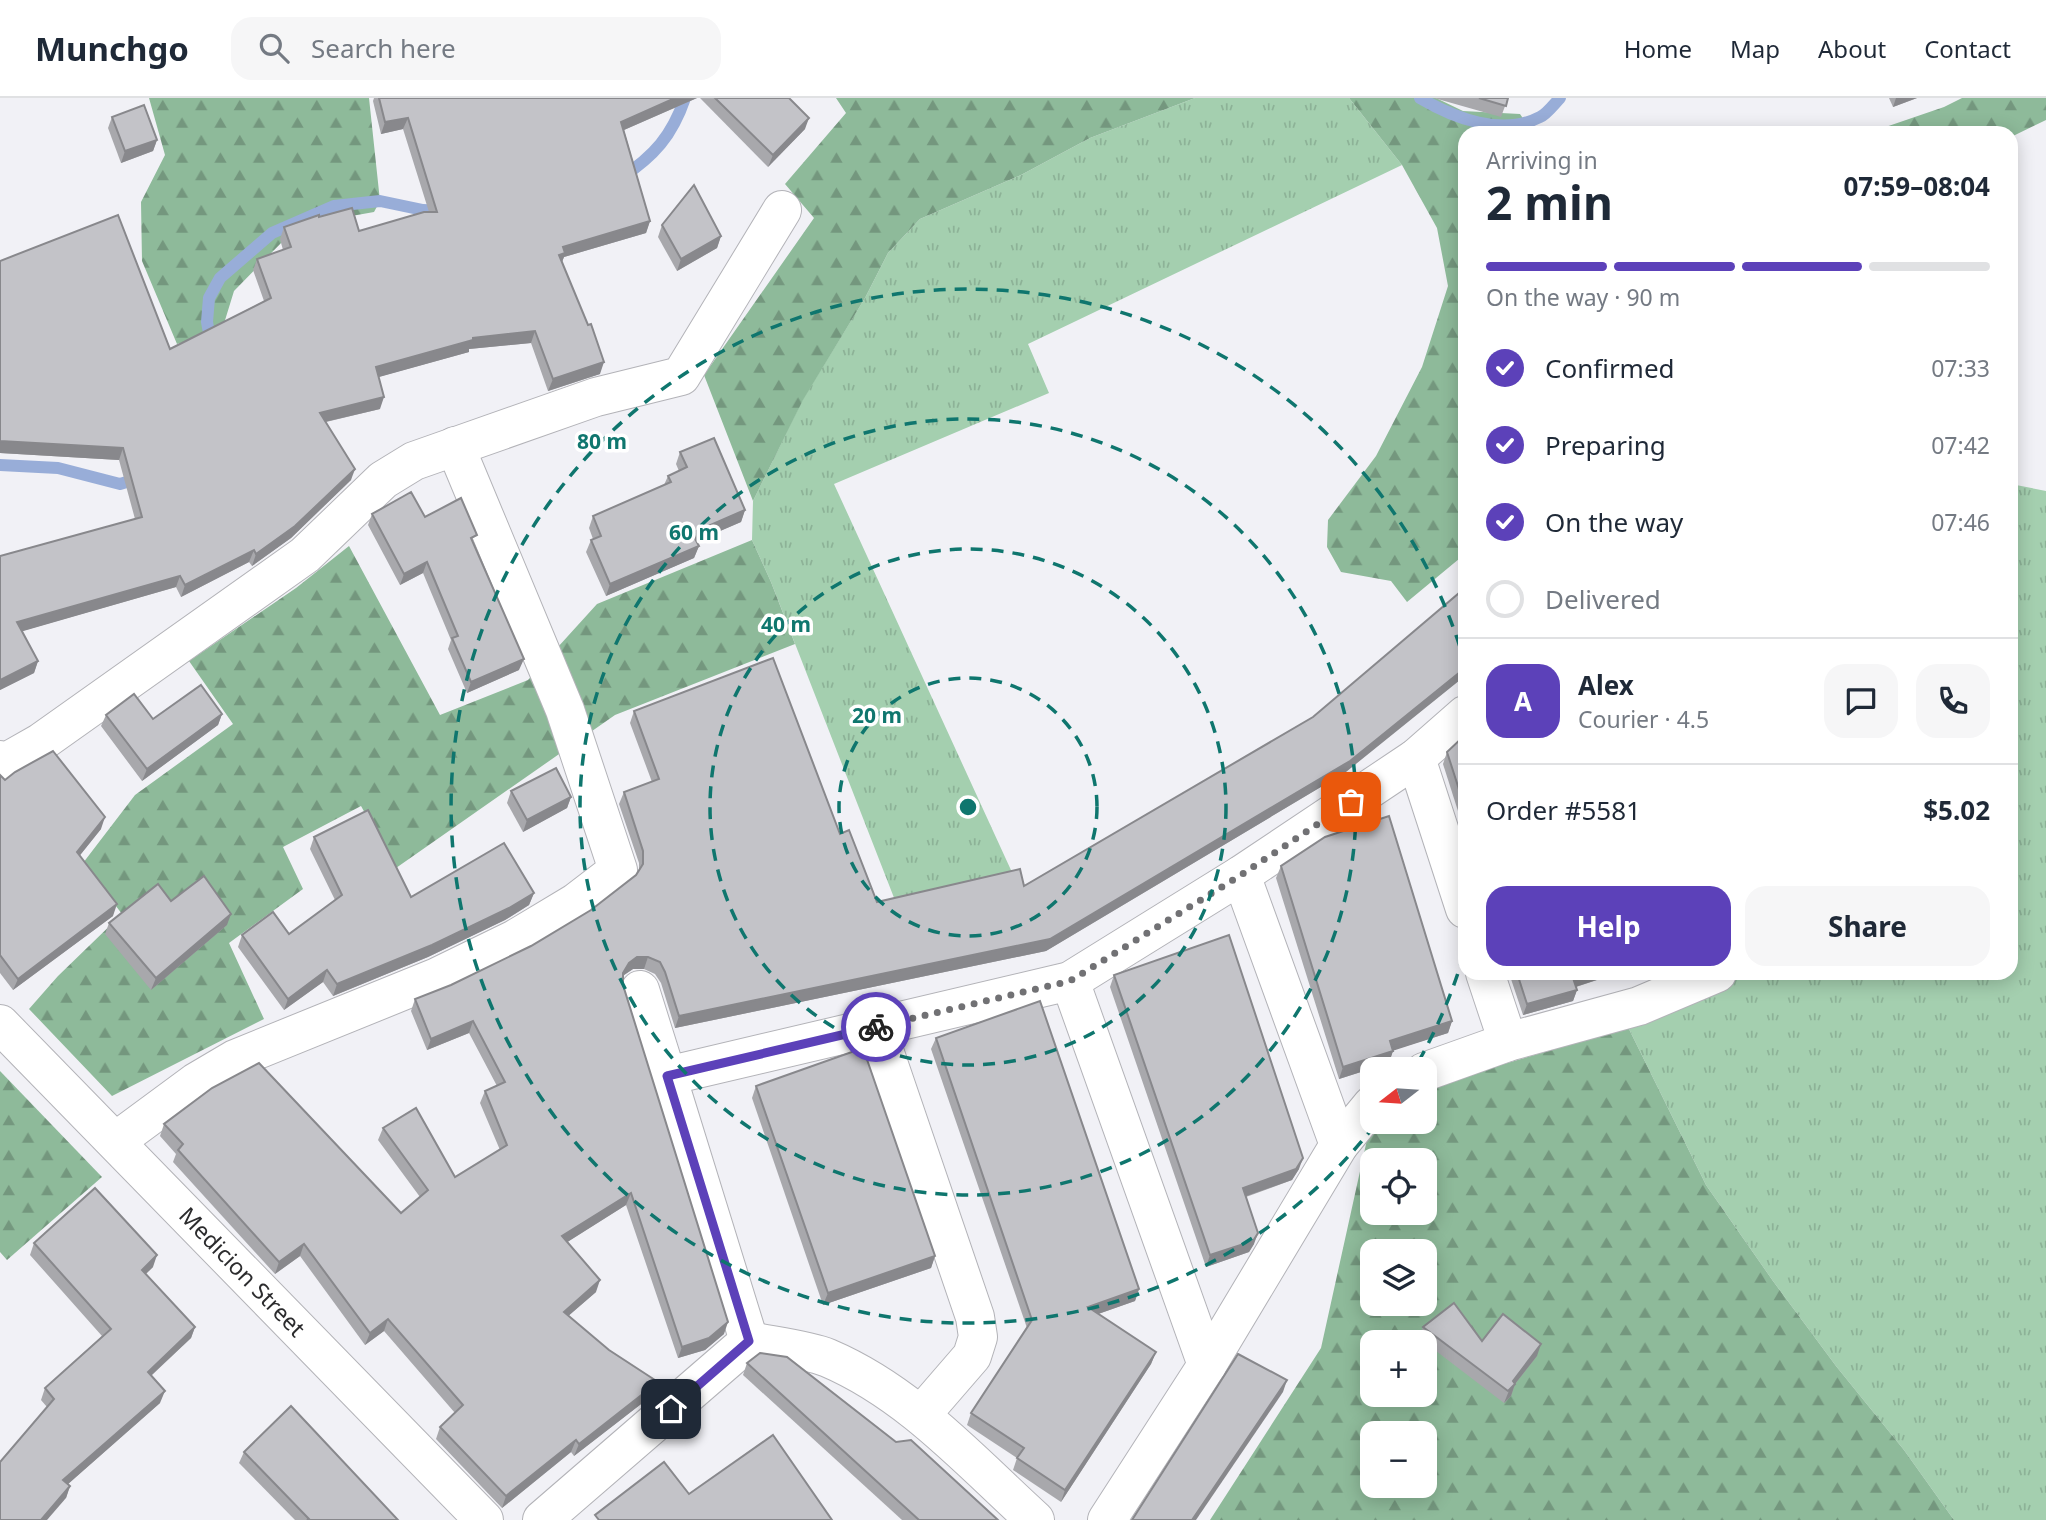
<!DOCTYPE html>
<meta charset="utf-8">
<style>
:root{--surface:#fff;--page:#f6f6f7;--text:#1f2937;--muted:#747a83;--line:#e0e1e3;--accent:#5c41b9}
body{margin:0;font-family:"Noto Sans",sans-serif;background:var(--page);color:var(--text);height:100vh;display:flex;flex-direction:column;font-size:26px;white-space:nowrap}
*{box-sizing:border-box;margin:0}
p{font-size:23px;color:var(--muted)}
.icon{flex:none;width:38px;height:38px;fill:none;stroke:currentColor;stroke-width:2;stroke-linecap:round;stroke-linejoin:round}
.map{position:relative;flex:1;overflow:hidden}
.side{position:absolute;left:1458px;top:28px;width:560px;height:854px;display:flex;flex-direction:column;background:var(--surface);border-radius:21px;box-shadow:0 4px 18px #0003}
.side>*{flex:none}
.needle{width:46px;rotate:253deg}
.fabs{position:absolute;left:1360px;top:959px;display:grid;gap:14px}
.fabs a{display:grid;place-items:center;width:77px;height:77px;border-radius:14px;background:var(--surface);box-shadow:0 4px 18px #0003;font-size:35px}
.pin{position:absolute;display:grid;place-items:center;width:60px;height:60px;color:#fff;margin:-30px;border-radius:14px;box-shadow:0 4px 10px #0006}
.courier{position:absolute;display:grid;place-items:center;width:70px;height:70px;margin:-35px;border:5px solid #5c41b9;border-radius:50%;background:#fff;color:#222;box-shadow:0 2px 9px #0007}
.headline em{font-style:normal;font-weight:700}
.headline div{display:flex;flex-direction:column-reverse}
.headline{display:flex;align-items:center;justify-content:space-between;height:119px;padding:0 28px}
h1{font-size:46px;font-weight:700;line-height:52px}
.bar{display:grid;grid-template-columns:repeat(4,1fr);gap:10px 7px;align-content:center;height:84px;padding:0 28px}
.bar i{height:9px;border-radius:5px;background:var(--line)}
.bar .selected{background:var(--accent)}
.bar p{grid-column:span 4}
.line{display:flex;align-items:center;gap:18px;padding:0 28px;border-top:2px solid var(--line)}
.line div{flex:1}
.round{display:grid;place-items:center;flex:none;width:74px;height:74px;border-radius:21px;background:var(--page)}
ol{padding:0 28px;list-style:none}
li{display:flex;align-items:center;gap:21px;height:77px}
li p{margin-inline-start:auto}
li .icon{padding:7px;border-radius:50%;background:var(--accent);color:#fff;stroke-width:4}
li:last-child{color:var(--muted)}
li i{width:38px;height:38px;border:4px solid var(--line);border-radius:50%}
.button{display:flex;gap:14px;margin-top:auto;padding:14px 28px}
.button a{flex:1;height:80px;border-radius:21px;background:var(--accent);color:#fff;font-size:28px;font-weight:700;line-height:80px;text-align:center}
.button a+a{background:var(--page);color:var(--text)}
header{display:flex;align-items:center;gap:42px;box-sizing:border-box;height:98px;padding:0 35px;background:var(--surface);border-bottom:2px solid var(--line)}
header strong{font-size:33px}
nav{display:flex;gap:38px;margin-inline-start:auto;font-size:24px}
.search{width:490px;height:63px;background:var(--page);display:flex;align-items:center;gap:18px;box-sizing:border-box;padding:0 24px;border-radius:21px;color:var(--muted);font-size:26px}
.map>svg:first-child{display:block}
.grass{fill:url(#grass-tufts)}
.forest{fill:url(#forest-firs);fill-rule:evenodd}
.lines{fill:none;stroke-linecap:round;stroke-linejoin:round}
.stream{stroke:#98add8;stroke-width:12}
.street-casing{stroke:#b3b3b8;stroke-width:40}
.secondary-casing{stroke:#b3b3b8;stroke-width:40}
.street{stroke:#fff;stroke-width:38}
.secondary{stroke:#fff;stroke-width:38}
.wall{fill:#a8a8ac}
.shaded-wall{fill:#88888c}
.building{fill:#c3c3c8;stroke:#88888c;stroke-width:2}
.done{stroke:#717174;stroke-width:7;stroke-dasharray:0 12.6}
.route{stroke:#5c41b9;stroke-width:9}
.ring{fill:none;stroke:#0f766e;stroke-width:3.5;stroke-dasharray:12 9}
.labels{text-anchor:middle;stroke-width:7;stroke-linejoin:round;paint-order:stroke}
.street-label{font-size:23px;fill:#2c2c2e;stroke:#fff}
.centre{fill:#0f766e;stroke:#fff;stroke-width:3.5}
.ring-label{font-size:21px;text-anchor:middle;font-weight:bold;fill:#0f766e;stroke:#fff;stroke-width:7;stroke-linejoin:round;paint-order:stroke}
</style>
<header>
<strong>Munchgo</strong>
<div class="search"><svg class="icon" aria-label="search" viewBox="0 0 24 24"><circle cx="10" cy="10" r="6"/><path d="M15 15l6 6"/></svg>Search here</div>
<nav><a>Home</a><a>Map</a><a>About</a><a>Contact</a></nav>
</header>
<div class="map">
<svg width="2046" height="1422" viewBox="0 0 2046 1422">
<defs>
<pattern id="grass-tufts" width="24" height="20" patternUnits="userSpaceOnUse" patternTransform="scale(1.75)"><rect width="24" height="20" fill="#a4cfaf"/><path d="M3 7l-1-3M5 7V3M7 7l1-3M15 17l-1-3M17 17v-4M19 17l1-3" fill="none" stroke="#8db297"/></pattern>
<pattern id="forest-firs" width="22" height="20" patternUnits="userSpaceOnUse" patternTransform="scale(1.75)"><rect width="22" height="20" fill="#8eba9a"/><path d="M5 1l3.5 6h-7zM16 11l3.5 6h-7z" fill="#74977e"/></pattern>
</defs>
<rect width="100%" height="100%" fill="#f1f1f6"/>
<g class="grass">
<polygon points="1195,0 1349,0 1402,67 1028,246 1049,295 834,386 1016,783 898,810 771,484 752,442 753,403 803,301 865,200 888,155 920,121 1021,77 1090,40"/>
<polygon points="2011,386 2046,393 2046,1422 1954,1422 1904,1352 1836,1268 1773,1183 1706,1087 1626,925 1745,875 2011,875"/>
</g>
<g class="forest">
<polygon points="149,0 369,0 380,103 374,114 329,122 285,141 234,193 222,232 177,246 142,163 141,104 165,57"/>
<polygon points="836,0 1195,0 1090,40 1021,77 920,121 888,155 865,200 803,302 753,403 704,277 814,120 785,86 846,15"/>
<polygon points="1349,0 1436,0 1463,13 1520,16 1533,35 1465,35 1465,456 1407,504 1391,483 1341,474 1327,449 1328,422 1376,358 1422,269 1448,188 1437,130 1402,67"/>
<polygon points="1962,0 2046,0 2046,22 2011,39 2011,35 1868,35 1944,9"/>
<polygon points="752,442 771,484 795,546 615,617 396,770 361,708 283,749 303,791 229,845 264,921 112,998 29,911 58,878 122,816 83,765 135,697 233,626 189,563 296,490 349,448 440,617 528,582 597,506"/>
<path d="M1626,925L1706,1087L1773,1183L1836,1268L1904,1352L1954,1422H1210L1321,1250L1372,1019V1024H1424L1425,989L1565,948ZM1372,1062H1424V1115H1372ZM1372,1153H1424V1206H1372ZM1372,1244H1424V1297H1372ZM1372,1335H1424V1388H1372Z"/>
<polygon points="0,973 102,1079 7,1162 0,1154"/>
</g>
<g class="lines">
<g class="stream">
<path d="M1420,0C1454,20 1502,39 1540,19C1547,16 1554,6 1560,0"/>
<path d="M621,80C654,58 672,38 685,0"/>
<polyline points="211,246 207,224 209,200 220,180 272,135 334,108 380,103 423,112 445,113"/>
<polyline points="0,367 58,370 120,386 140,380"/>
</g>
<defs>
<g id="street">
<polyline points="1416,660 1465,811"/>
<polyline points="0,662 3,666 40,645 305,457 383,382 414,363 596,299 681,278 782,112"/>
<polyline points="1241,777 1339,1047"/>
<polyline points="1485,875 1508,944"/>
<polyline points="1070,883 1207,1267"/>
<polyline points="640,892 667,978"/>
<polyline points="876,929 975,1219 978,1239 972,1258 921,1317"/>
<polyline points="1424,974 1508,944 1639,908 1717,875"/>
<polyline points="116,1043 196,984 235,961 437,879 515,841 575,805 618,772 565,612 455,348"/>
<polyline points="749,1243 667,978 1070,883 1241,777 1416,660 1465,617"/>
<path d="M749,1243C773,1248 806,1251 828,1260C910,1295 970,1363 1035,1422"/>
<polyline points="542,1422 749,1243"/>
<polyline points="1107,1422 1207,1267 1339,1047 1372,1007"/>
</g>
<polyline id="secondary" points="0,926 484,1422"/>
</defs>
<use href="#street" class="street-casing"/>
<use href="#secondary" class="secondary-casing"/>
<use href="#street" class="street"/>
<use href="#secondary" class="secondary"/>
</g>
<g class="wall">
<polygon points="374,0 697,0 624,32 650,123 646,135 564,159 562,164 600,276 548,293 531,245 469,251 469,254 378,279 380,311 326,324 351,382 291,440 252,468 249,464 181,499 176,489 22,533 38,563 34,575 0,592 0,458 135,421 119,362 0,355 170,251 264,203 253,172 257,161 283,152 280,141 284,129 319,119 359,133 429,114 403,31 381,36 373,3"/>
<polygon points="700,0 789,0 805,31 768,69"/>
<polygon points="1434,0 1508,0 1501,19"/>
<polygon points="1889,0 1917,0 1893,9"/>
<polygon points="112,19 157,42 153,53 121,65 108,30"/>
<polygon points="662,127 721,138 717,150 677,173 658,139"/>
<polygon points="680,354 745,412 741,424 696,443 699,448 694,460 606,498 586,454 591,442 593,441 589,430 593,418 664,387 668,378 679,373 676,366"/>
<polygon points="372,416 425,419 474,446 519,572 467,595 448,551 451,542 423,475 400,487 368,427"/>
<polygon points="634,613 840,736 877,804 1024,788 1346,674 1046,853 675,930 661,885 655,876 644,871 633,871 624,877 623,879 623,887 724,1236 705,1252 678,1260 626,1107 567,1144 596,1194 568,1218 654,1296 574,1358 571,1354 502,1410 436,1341 440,1329 455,1315 384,1233 365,1247 300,1158 275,1176 173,1064 176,1056 160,1038 164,1026 401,1115 420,1099 378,1042 383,1030 455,1079 500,1052 480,1005 485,993 497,988 469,935 427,952 411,913 415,901 451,887 531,848 591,812 636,777 639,773 639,765 619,706 624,694 652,684 630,625"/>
<polygon points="222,616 218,627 142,683 101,628 106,617 153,621"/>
<polygon points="1465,637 1465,735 1443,666 1447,654"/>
<polygon points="0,677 5,682 101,731 80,757 113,818 13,892 0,875"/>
<polygon points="511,693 571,699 567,710 523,734 507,705"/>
<polygon points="314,739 411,799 534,795 529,807 505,822 428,859 333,898 323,884 284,912 238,849 242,837 289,836 335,802 310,751"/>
<polygon points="1281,768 1452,923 1448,935 1393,952 1389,965 1339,981 1276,780"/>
<polygon points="109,825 227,827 151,892 105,836"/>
<polygon points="1509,875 1618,875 1576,889 1577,892 1573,903 1523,917"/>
<polygon points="1114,877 1299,1071 1292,1082 1246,1099 1254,1146 1249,1154 1206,1169 1110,889"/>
<polygon points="936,940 1139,1191 1135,1203 1098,1216 1156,1254 1151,1266 1061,1404 1013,1372 1017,1360 967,1327 971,1315 1027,1230 931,951"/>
<polygon points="756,988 935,1158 931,1170 823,1207 752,1000"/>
<polygon points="34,1145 153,1169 146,1176 195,1229 191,1240 151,1278 160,1305 68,1386 70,1388 66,1400 47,1309 41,1302 45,1290 102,1238 30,1157"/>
<polygon points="1423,1229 1482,1243 1537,1258 1515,1286 1511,1298 1504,1305 1419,1240"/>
<polygon points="747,1265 998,1422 902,1422 743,1277"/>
<polygon points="244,1354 398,1422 295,1422 239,1365"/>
</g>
<g class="shaded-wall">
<polygon points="675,0 697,0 617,35 621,24"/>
<polygon points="1896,0 1917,0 1893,9"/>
<polygon points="408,20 403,31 381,36 385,24"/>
<polygon points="809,20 805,31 768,69 773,57"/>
<polygon points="157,42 153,53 121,65 125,53"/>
<polygon points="650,123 646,135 564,159 561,166 559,157 563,149"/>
<polygon points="721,138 717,150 677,173 681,161"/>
<polygon points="535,233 531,245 469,251 469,254 372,281 376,269 473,240"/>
<polygon points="604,264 600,276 548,293 553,281"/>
<polygon points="384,299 380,311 316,326 320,315"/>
<polygon points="0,343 7,343 123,350 119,362 0,355"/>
<polygon points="355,371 351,382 291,440 252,468 256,456"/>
<polygon points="745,412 741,424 688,447 692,435"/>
<polygon points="699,448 694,460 606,498 610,486"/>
<polygon points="254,452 249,464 181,499 185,487"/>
<polygon points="427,464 423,475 400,487 404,476"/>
<polygon points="180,478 176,489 13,536 17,524"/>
<polygon points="524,561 519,572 467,595 471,584"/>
<polygon points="38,563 34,575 0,592 0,582"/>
<polygon points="1465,570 1465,578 1346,674 1046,853 675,930 679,918 1050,841"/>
<polygon points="222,616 218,627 142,683 147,671"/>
<polygon points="571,699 567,710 523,734 527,722"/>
<polygon points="105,719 101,731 73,766 77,754"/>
<polygon points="534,795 529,807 505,822 428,859 333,898 337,886"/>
<polygon points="117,806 113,818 13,892 18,881"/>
<polygon points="231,816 227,827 151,892 156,880"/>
<polygon points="637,859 648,859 644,871 633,871 624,877 619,887 623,875 629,865"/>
<polygon points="327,872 323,884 284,912 288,901"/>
<polygon points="1588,875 1618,875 1569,891 1573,880"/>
<polygon points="1577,892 1573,903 1523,917 1527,906"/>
<polygon points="473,923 469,935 427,952 431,941"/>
<polygon points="1452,923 1448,935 1386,955 1390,943"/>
<polygon points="1393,953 1389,965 1339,981 1343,969"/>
<polygon points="1303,1060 1299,1071 1292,1082 1238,1101 1243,1090"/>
<polygon points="631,1095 626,1107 558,1150 562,1138"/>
<polygon points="1258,1135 1254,1146 1249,1154 1206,1169 1210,1157"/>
<polygon points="304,1146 300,1158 275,1176 279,1164"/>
<polygon points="157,1157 153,1169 138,1183 142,1172"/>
<polygon points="935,1158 931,1170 823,1207 828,1195"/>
<polygon points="600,1182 596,1194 559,1226 564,1214"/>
<polygon points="1139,1191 1135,1203 1084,1221 1088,1209"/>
<polygon points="388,1221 384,1233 365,1247 370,1235"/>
<polygon points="728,1224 724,1236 705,1252 678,1260 682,1249"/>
<polygon points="195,1229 191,1240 143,1285 148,1274"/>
<polygon points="1541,1246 1537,1258 1515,1286 1511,1298 1504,1305 1513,1283"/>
<polygon points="1156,1254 1151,1266 1061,1404 1065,1392"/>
<polygon points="1287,1282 1283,1294 1196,1422 1192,1422"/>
<polygon points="658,1284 654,1296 574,1358 579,1346"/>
<polygon points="165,1293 160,1305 59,1394 63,1382"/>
<polygon points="576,1342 571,1354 502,1410 506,1398"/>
<polygon points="70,1388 66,1400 47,1422 41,1422"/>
</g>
<g class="building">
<polygon points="379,0 675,0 621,24 650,123 563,149 565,155 559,157 588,227 591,226 604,264 553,281 535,233 473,240 473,242 376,269 384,299 320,315 355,371 295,428 256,456 254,452 185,487 180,478 17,524 38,563 0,582 0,458 142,419 123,350 0,343 0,163 118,117 170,251 271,200 257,161 291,149 284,129 319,117 319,119 352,110 359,133 424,114 437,114 408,20 385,24"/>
<polygon points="715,0 789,0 809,20 773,57"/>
<polygon points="1479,0 1508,0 1506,8"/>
<polygon points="144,7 157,42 125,53 112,19"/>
<polygon points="694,87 721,138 681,161 662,127"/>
<polygon points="714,340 745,412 692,435 699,448 610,486 591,442 601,438 593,418 671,384 668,378 687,369 680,354"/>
<polygon points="411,394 425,419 461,400 477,437 471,440 524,561 471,584 452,540 458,538 427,464 404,476 372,416"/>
<polygon points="1465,490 1465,570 1350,663 1050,841 679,918 665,874 660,864 648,859 637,859 629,865 623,875 623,887 728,1224 709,1240 682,1249 631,1095 562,1138 600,1182 564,1214 609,1252 658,1284 579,1346 576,1342 506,1398 440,1329 463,1307 388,1221 370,1235 304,1146 279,1164 178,1052 183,1046 164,1026 212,990 259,965 401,1115 428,1092 383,1030 416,1010 455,1079 507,1047 485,993 505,984 473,923 431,941 415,901 451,887 531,848 591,812 636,777 643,766 643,753 624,694 659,681 634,613 773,560 840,736 849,732 877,804 1020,771 1024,788 1313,619"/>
<polygon points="201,587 222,616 147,671 106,617 134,596 153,621"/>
<polygon points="1465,637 1465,710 1447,654"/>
<polygon points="53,653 105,719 77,754 117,806 18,881 0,857 0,677 5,682 15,674"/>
<polygon points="556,670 571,699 527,722 511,693"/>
<polygon points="368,712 411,799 504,745 534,795 509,810 432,847 337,886 327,872 288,901 242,837 273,814 289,836 342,797 314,739"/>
<polygon points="1389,718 1452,923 1390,943 1393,953 1343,969 1281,768 1325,739"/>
<polygon points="204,778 231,816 156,880 109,825 158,786 171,803"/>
<polygon points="1229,837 1303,1060 1296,1071 1243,1090 1258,1135 1253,1143 1210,1157 1114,877"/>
<polygon points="1517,875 1588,875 1573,880 1577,892 1527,906"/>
<polygon points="1040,903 1139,1191 1088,1209 1156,1254 1065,1392 1017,1360 1024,1350 971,1315 1032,1222 936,940"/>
<polygon points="863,950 935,1158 828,1195 756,988"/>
<polygon points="95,1090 157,1157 142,1172 195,1229 148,1274 165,1293 63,1382 70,1388 41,1422 0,1422 0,1364 54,1301 45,1290 111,1231 34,1145"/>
<polygon points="1454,1205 1482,1243 1503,1216 1541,1246 1513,1283 1515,1286 1508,1293 1423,1229"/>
<polygon points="760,1255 787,1259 896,1344 911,1342 998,1422 919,1422 747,1265"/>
<polygon points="1238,1256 1287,1282 1192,1422 1132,1422"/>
<polygon points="291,1308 398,1422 307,1422 309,1421 244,1354"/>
<polygon points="773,1337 832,1422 599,1422 595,1417 664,1364 689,1396"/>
</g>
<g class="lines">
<polyline class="done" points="876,929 1070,883 1241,777 1351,704"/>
<polyline class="route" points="671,1311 749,1243 667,978 876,929"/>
</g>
<g class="ring">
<circle cx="968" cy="709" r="129"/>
<circle cx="968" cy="709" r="258"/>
<circle cx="968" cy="709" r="388"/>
<path d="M1464 856A517 517 0 0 1 1416 968M1375 1027A517 517 0 1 1 1464 562"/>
</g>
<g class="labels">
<g class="street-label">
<text transform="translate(242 1174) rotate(46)" y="8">Medicion Street</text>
</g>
</g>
<circle cx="968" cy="709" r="10" class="centre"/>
<g class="ring-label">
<text x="602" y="351">80 m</text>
<text x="694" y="442">60 m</text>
<text x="786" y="534">40 m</text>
<text x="877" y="625">20 m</text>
</g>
</svg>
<div class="fabs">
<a><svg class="needle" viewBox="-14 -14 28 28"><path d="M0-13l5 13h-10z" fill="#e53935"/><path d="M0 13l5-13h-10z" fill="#747a83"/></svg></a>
<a><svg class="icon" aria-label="locate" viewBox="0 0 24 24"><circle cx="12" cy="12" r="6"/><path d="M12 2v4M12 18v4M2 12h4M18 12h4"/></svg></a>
<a><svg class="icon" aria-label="layers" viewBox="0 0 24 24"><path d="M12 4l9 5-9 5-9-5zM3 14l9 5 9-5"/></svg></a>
<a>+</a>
<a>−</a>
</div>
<div class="pin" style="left:1351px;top:704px;background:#ea580c"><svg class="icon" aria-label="bag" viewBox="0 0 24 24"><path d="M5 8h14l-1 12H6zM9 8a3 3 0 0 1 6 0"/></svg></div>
<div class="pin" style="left:671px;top:1311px;background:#1f2937"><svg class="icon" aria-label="home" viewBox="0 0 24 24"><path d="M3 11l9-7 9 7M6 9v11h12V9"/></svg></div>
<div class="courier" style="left:876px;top:929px"><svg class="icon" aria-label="bike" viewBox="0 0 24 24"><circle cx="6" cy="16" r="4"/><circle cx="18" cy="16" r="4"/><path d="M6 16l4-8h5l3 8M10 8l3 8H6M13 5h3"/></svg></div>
<section class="side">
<div class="headline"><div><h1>2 min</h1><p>Arriving in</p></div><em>07:59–08:04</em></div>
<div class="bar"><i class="selected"></i><i class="selected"></i><i class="selected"></i><i></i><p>On the way · 90 m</p></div>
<ol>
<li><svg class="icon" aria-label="check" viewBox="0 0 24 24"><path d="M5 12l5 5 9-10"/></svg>Confirmed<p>07:33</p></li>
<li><svg class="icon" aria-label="check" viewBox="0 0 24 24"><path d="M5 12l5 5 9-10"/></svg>Preparing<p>07:42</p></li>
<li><svg class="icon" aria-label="check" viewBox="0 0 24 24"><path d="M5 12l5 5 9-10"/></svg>On the way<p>07:46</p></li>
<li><i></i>Delivered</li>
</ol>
<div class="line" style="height:126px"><b class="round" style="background:var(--accent);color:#fff">A</b><div><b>Alex</b><p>Courier · 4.5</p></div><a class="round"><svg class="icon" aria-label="chat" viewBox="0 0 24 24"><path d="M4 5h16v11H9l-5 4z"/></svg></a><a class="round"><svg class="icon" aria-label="phone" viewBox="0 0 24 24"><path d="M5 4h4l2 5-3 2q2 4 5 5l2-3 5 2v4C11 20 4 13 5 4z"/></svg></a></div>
<div class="line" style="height:91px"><div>Order #5581</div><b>$5.02</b></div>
<div class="button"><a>Help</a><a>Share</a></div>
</section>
</div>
